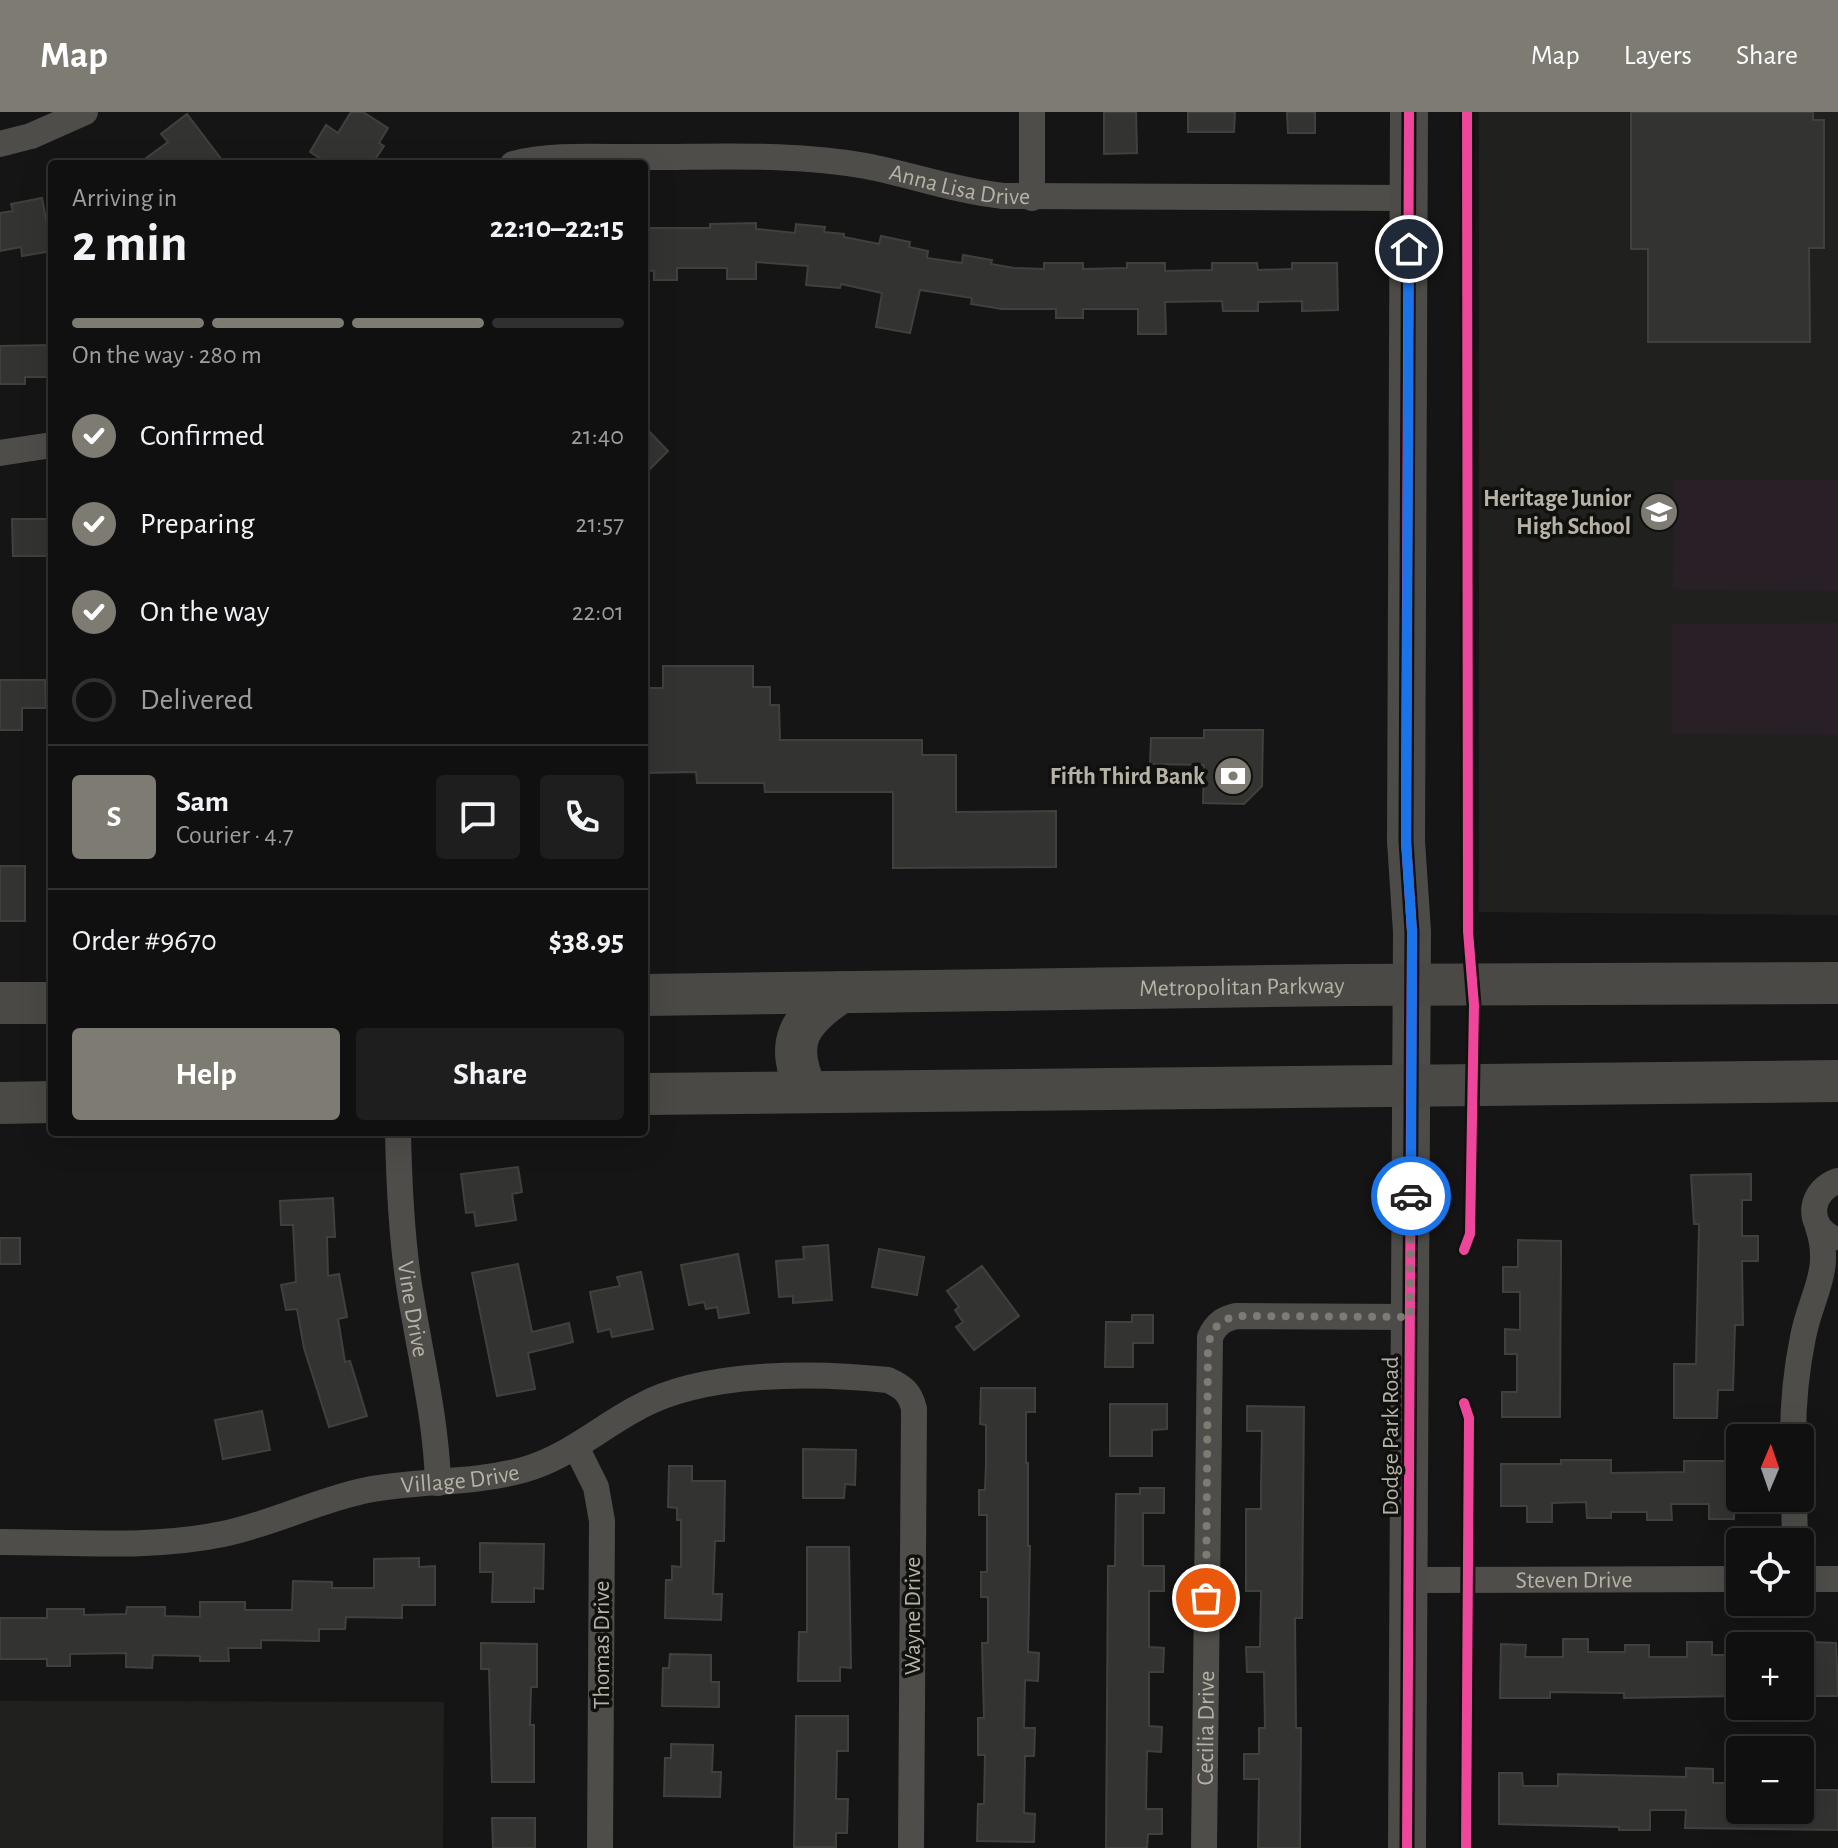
<!DOCTYPE html>
<meta charset="utf-8">
<style>
:root{--surface:#101010;--page:#1e1e1e;--text:#f1f3f6;--muted:#9c9d9f;--line:#303030;--accent:#7e7b73}
body{margin:0;font-family:"Alegreya Sans",sans-serif;background:var(--page);color:var(--text);height:100vh;display:flex;flex-direction:column;font-size:30px;white-space:nowrap}
*{box-sizing:border-box;margin:0}
p{font-size:26px;color:var(--muted)}
.icon{flex:none;width:44px;height:44px;fill:none;stroke:currentColor;stroke-width:2;stroke-linecap:round;stroke-linejoin:round}
.map{position:relative;flex:1;overflow:hidden}
.sheet{position:absolute;left:48px;top:48px;width:600px;height:976px;display:flex;flex-direction:column;background:var(--surface);border-radius:8px;box-shadow:0 8px 32px #0002,0 0 0 2px var(--line)}
.sheet>*{flex:none}
.needle{width:52px;rotate:2deg}
.controls{position:absolute;left:1726px;top:1312px;display:grid;gap:16px}
.controls a{display:grid;place-items:center;width:88px;height:88px;border-radius:8px;background:var(--surface);box-shadow:0 8px 32px #0002,0 0 0 2px var(--line);font-size:40px}
.pin{position:absolute;display:grid;place-items:center;width:68px;height:68px;color:#fff;margin:-34px;border:4px solid #fff;border-radius:50%;box-shadow:0 2px 8px #0007}
.courier{position:absolute;display:grid;place-items:center;width:80px;height:80px;margin:-40px;border:6px solid #1a73e8;border-radius:50%;background:#fff;color:#222;box-shadow:0 2px 10px #0007}
.overview em{font-style:normal;font-weight:700}
.overview div{display:flex;flex-direction:column-reverse}
.overview{display:flex;align-items:center;justify-content:space-between;height:136px;padding:0 24px}
h1{font-size:52px;font-weight:700;line-height:60px}
.bar{display:grid;grid-template-columns:repeat(4,1fr);gap:12px 8px;align-content:center;height:96px;padding:0 24px}
.bar i{height:10px;border-radius:6px;background:var(--line)}
.bar .selected{background:var(--accent)}
.bar p{grid-column:span 4}
.line{display:flex;align-items:center;gap:20px;padding:0 24px;border-top:2px solid var(--line)}
.line div{flex:1}
.round{display:grid;place-items:center;flex:none;width:84px;height:84px;border-radius:8px;background:var(--page)}
ol{padding:0 24px;list-style:none}
li{display:flex;align-items:center;gap:24px;height:88px}
li p{margin-inline-start:auto}
li .icon{padding:8px;border-radius:50%;background:var(--accent);color:#fff;stroke-width:4}
li:last-child{color:var(--muted)}
li i{width:44px;height:44px;border:4px solid var(--line);border-radius:50%}
.primary-button{display:flex;gap:16px;margin-top:auto;padding:16px 24px}
.primary-button a{flex:1;height:92px;border-radius:8px;background:var(--accent);color:#fff;font-size:32px;font-weight:700;line-height:92px;text-align:center}
.primary-button a+a{background:var(--page);color:var(--text)}
header{display:flex;align-items:center;gap:48px;box-sizing:border-box;height:112px;padding:0 40px;background:var(--accent);color:#fff}
header strong{font-size:38px}
nav{display:flex;gap:44px;margin-inline-start:auto;font-size:28px}
.map>svg:first-child{display:block}
.built{fill:#20211f}
.green{fill:#282026}
.building{fill:#333331;stroke:#41403d;stroke-width:2}
.lines{fill:none;stroke-linecap:round;stroke-linejoin:round}
.street{stroke:#4e4d49;stroke-width:26}
.secondary{stroke:#4c4b48;stroke-width:38}
.primary{stroke:#4a4946;stroke-width:42}
.cycleway-casing{stroke:#10110f;stroke-width:15}
.cycleway{stroke:#ed469a;stroke-width:10}
.done{stroke:#7e7b73;stroke-width:8;stroke-dasharray:0 14.4}
.route{stroke:#1a73e8;stroke-width:10}
.labels{text-anchor:middle;stroke-width:7;stroke-linejoin:round;paint-order:stroke}
.street-label{font-size:24px;fill:#b6b2a6;stroke:#10110f}
.poi-label{font-size:24px;font-weight:bold;fill:#b6b2a6;stroke:#10110f;text-anchor:end}
</style>
<header>
<strong>Map</strong>
<nav><a>Map</a><a>Layers</a><a>Share</a></nav>
</header>
<div class="map">
<svg width="1838" height="1736" viewBox="0 0 1838 1736">
<rect width="100%" height="100%" fill="#151515"/>
<g class="built">
<polygon points="1479,0 1838,0 1838,803 1479,800"/>
<polygon points="0,1589 444,1590 443,1736 0,1736"/>
</g>
<g class="green">
<polygon points="1674,368 1838,368 1838,479 1673,477"/>
<polygon points="1838,511 1838,623 1672,621 1672,512"/>
</g>
<g class="building">
<polygon points="351,0 363,0 388,16 379,31 384,34 372,52 329,52 310,40 326,13 338,21"/>
<polygon points="1104,0 1136,0 1137,41 1104,42"/>
<polygon points="1188,0 1235,0 1234,20 1188,20"/>
<polygon points="1287,0 1315,0 1315,21 1288,21"/>
<polygon points="1631,0 1813,0 1813,8 1824,8 1824,136 1809,136 1810,230 1648,230 1648,137 1631,137"/>
<polygon points="187,2 225,52 138,52 168,30 161,22"/>
<polygon points="42,86 52,139 22,144 21,135 0,139 0,101 13,99 11,92"/>
<polygon points="756,111 756,117 795,121 796,112 825,115 824,120 844,122 844,125 879,132 881,124 910,130 909,135 928,139 927,146 962,151 963,143 992,148 991,152 1014,156 1044,157 1044,151 1083,151 1083,157 1127,156 1127,151 1165,151 1165,159 1212,158 1212,151 1257,151 1258,158 1292,157 1292,151 1337,151 1338,198 1302,199 1302,189 1258,190 1258,199 1223,199 1222,189 1165,190 1166,222 1138,222 1138,197 1083,197 1083,206 1056,206 1056,197 1002,197 971,192 972,186 920,178 910,221 876,215 882,181 841,172 840,176 806,173 808,154 756,150 756,167 727,167 727,156 677,156 677,168 654,168 654,159 644,158 644,116 710,116 710,112"/>
<polygon points="49,233 50,265 25,265 25,272 0,272 0,234"/>
<polygon points="644,314 668,339 644,363"/>
<polygon points="12,407 52,407 52,444 13,444"/>
<polygon points="663,554 753,554 753,575 770,575 770,593 779,593 780,628 922,628 922,643 956,643 956,700 1056,699 1056,755 893,756 893,680 765,680 764,671 697,671 696,660 644,661 644,576 663,576"/>
<polygon points="0,568 45,568 46,596 22,596 22,618 0,618"/>
<polygon points="1204,618 1263,618 1262,674 1244,692 1203,691 1204,653 1150,652 1151,626 1204,626"/>
<rect x="0" y="754" width="25" height="55"/>
<polygon points="518,1055 522,1080 512,1082 516,1108 476,1114 474,1100 466,1101 461,1062"/>
<polygon points="1751,1062 1751,1088 1742,1088 1742,1124 1758,1124 1758,1149 1742,1149 1743,1213 1735,1213 1733,1278 1718,1278 1717,1306 1674,1306 1674,1252 1696,1252 1699,1112 1694,1112 1691,1063"/>
<polygon points="333,1086 335,1125 327,1125 328,1164 339,1162 347,1205 338,1207 345,1250 350,1249 367,1304 329,1315 304,1236 297,1197 286,1198 281,1173 296,1170 293,1113 281,1113 280,1089"/>
<rect x="0" y="1126" width="20" height="26"/>
<polygon points="1518,1128 1561,1129 1560,1305 1502,1305 1502,1280 1517,1280 1517,1242 1505,1242 1505,1217 1520,1218 1520,1180 1503,1180 1503,1155 1518,1155"/>
<polygon points="828,1133 832,1188 793,1191 793,1184 779,1185 776,1149 804,1147 803,1135"/>
<polygon points="879,1137 924,1145 917,1183 872,1175"/>
<polygon points="738,1142 749,1201 719,1206 717,1195 706,1197 704,1190 689,1193 681,1153"/>
<polygon points="518,1152 532,1220 569,1211 573,1230 528,1241 535,1277 497,1284 472,1161"/>
<polygon points="982,1154 1019,1204 974,1238 956,1215 963,1210 955,1198 959,1195 947,1179"/>
<polygon points="641,1160 653,1217 612,1225 610,1217 598,1220 590,1180 620,1174 617,1165"/>
<polygon points="1132,1203 1153,1203 1153,1231 1133,1231 1133,1255 1105,1255 1106,1210 1132,1210"/>
<polygon points="981,1276 1035,1276 1035,1300 1026,1300 1026,1351 1028,1351 1028,1434 1030,1434 1028,1540 1039,1541 1038,1569 1025,1568 1024,1616 1035,1616 1034,1644 1025,1644 1024,1701 1035,1702 1034,1730 977,1729 978,1692 984,1692 985,1643 978,1643 978,1606 984,1606 982,1531 988,1531 988,1485 981,1485 981,1460 987,1460 987,1403 979,1403 979,1378 985,1378 986,1352 986,1313 980,1312"/>
<polygon points="1110,1292 1167,1292 1167,1317 1152,1318 1152,1344 1110,1344"/>
<polygon points="1247,1294 1304,1295 1302,1506 1295,1506 1296,1616 1301,1616 1300,1736 1258,1736 1259,1667 1244,1667 1244,1642 1259,1642 1259,1616 1265,1616 1264,1560 1247,1560 1246,1535 1260,1535 1261,1479 1246,1479 1246,1397 1261,1397 1261,1374 1262,1319 1247,1319"/>
<polygon points="262,1299 270,1338 223,1347 215,1308"/>
<polygon points="803,1337 856,1338 855,1373 845,1372 844,1386 803,1386"/>
<polygon points="1561,1348 1611,1348 1611,1361 1684,1360 1684,1349 1734,1349 1734,1407 1709,1407 1709,1392 1671,1392 1672,1408 1647,1408 1647,1400 1611,1400 1611,1406 1587,1406 1586,1390 1552,1391 1552,1410 1527,1410 1527,1394 1501,1394 1501,1352 1561,1352"/>
<polygon points="669,1354 692,1354 692,1369 725,1369 724,1429 715,1429 713,1482 722,1482 721,1508 665,1506 666,1468 672,1468 672,1454 681,1455 681,1408 677,1408 677,1396 668,1395"/>
<polygon points="1140,1376 1164,1376 1164,1401 1143,1401 1143,1454 1164,1454 1164,1479 1149,1479 1149,1535 1164,1536 1163,1560 1149,1560 1149,1614 1162,1615 1161,1640 1147,1639 1146,1697 1162,1697 1162,1722 1148,1722 1147,1736 1106,1736 1108,1454 1115,1454 1116,1382 1140,1382"/>
<polygon points="480,1431 544,1432 543,1477 534,1476 534,1490 492,1490 493,1460 480,1460"/>
<polygon points="807,1435 849,1435 851,1556 840,1555 840,1569 798,1569 799,1520 807,1520"/>
<polygon points="419,1446 419,1455 435,1454 435,1493 402,1493 402,1506 346,1505 345,1517 319,1517 319,1529 261,1528 261,1536 228,1536 229,1549 200,1549 200,1544 153,1543 152,1556 126,1555 126,1541 70,1542 70,1554 47,1554 47,1547 0,1547 0,1506 47,1506 47,1497 84,1497 84,1503 126,1502 127,1495 165,1495 165,1504 200,1505 200,1490 245,1490 245,1498 292,1498 293,1469 332,1470 332,1476 374,1476 374,1447"/>
<polygon points="1563,1527 1588,1527 1588,1540 1625,1540 1625,1533 1649,1533 1649,1545 1687,1545 1687,1530 1712,1530 1712,1543 1737,1543 1736,1584 1624,1586 1624,1581 1550,1580 1550,1586 1500,1586 1501,1532 1526,1533 1525,1545 1563,1545"/>
<polygon points="1811,1530 1836,1531 1838,1584 1811,1584"/>
<polygon points="481,1531 537,1532 537,1575 531,1575 530,1613 534,1613 534,1670 492,1670 489,1557 481,1557"/>
<polygon points="670,1542 711,1543 711,1570 719,1570 719,1595 662,1594 663,1556 669,1556"/>
<polygon points="796,1604 848,1604 848,1639 837,1639 836,1687 848,1687 847,1721 836,1721 836,1735 794,1735"/>
<polygon points="671,1632 713,1633 712,1660 721,1660 720,1685 664,1684 665,1646 671,1646"/>
<polygon points="1686,1656 1713,1657 1713,1671 1738,1671 1737,1698 1800,1698 1800,1678 1838,1678 1838,1718 1685,1716 1686,1698 1650,1698 1650,1718 1619,1718 1619,1715 1499,1712 1499,1661 1522,1661 1523,1674 1558,1674 1558,1662 1686,1665"/>
<polygon points="492,1706 535,1706 535,1736 493,1736"/>
</g>
<g class="lines">
<g class="street">
<polyline points="1032,0 1032,86"/>
<polyline points="0,32 31,24 85,0"/>
<path id="s1" d="M513,52C556,41 603,46 647,45C720,45 795,41 866,54C912,63 956,79 1003,84L1409,86"/>
<polyline points="0,341 52,333"/>
<path id="s2" d="M398,1020C399,1069 401,1118 408,1166C418,1235 436,1302 438,1371"/>
<path d="M1832,1126C1805,1112 1810,1078 1838,1069"/>
<path d="M1793,1326C1793,1292 1796,1259 1803,1225C1811,1183 1833,1159 1818,1115"/>
<polyline points="576,1335 596,1375 602,1409 600,1736"/>
<polyline points="1794,1386 1795,1430"/>
<path id="s3" d="M0,1430C73,1430 151,1437 223,1422C272,1412 318,1388 367,1378C419,1368 471,1372 523,1358C567,1346 599,1316 639,1295C704,1259 815,1260 888,1268C903,1275 910,1280 914,1297L911,1736"/>
<polyline points="1800,1467 1838,1467"/>
<path id="s4" d="M1408,1468L1740,1467"/>
<path id="s5" d="M1204,1736L1210,1225C1216,1212 1223,1207 1236,1204L1410,1205"/>
</g>
<polyline class="secondary" points="1407,1736 1412,820 1406,729 1409,0"/>
<g class="primary">
<path id="s6" d="M644,883L1348,873L1838,871"/>
<polyline points="0,891 52,891"/>
<path d="M807,980C784,930 798,909 841,880"/>
<polyline points="644,982 1838,969"/>
<polyline points="0,991 52,990"/>
</g>
<defs>
<g id="cycleway">
<polyline points="1464,1138 1470,1122 1474,893 1468,819 1467,0"/>
<polyline points="1464,1291 1469,1306 1466,1736"/>
<polyline points="1407,1736 1412,820 1406,729 1409,0"/>
</g>
</defs>
<use href="#cycleway" class="cycleway-casing"/>
<use href="#cycleway" class="cycleway"/>
</g>
<g class="lines">
<path class="done" d="M1206,1486L1208,1235C1211,1217 1218,1209 1236,1204L1410,1205L1411,1084"/>
<polyline class="route" points="1409,137 1406,729 1412,820 1411,1084"/>
</g>
<defs>
<symbol id="school-disc" viewBox="-11 -11 22 22"><circle r="9.5" fill="#7e7b73" stroke="#10110f"/><path d="M0-5L7-2L0 1L-7-2ZM-4 1L0 2.5L4 1V4Q0 6-4 4Z" fill="#fff"/></symbol>
<symbol id="bank-disc" viewBox="-11 -11 22 22"><circle r="9.5" fill="#7e7b73" stroke="#10110f"/><path d="M-6-4H6V4H-6ZM0-2.3a2.3 2.3 0 1 0 0 4.6a2.3 2.3 0 1 0 0-4.6Z" fill="#fff"/></symbol>
</defs>
<g fill-rule="evenodd">
<use href="#school-disc" x="1637" y="378" width="44" height="44"/>
<use href="#bank-disc" x="1211" y="642" width="44" height="44"/>
</g>
<g class="labels">
<g class="street-label">
<text dy="8" stroke="none"><textPath href="#s1" startOffset="450">Anna Lisa Drive</textPath></text>
<text dy="8" stroke="none"><textPath href="#s6" startOffset="598">Metropolitan Parkway</textPath></text>
<text dy="8" stroke="none"><textPath href="#s2" startOffset="178">Vine Drive</textPath></text>
<text transform="translate(1390 1324) rotate(-90)" y="8">Dodge Park Road</text>
<text dy="8" stroke="none"><textPath href="#s3" startOffset="468">Village Drive</textPath></text>
<text dy="8" stroke="none"><textPath href="#s4" startOffset="166">Steven Drive</textPath></text>
<text transform="translate(912 1504) rotate(-90)" y="8">Wayne Drive</text>
<text transform="translate(601 1533) rotate(-90)" y="8">Thomas Drive</text>
<text dy="8" stroke="none"><textPath href="#s5" startOffset="120">Cecilia Drive</textPath></text>
</g>
<g class="poi-label">
<text x="1631" y="394">Heritage Junior<tspan x="1631" dy="28">High School</tspan></text>
<text x="1205" y="672">Fifth Third Bank</text>
</g>
</g>
</svg>
<div class="controls">
<a><svg class="needle" viewBox="-14 -14 28 28"><path d="M0-13l5 13h-10z" fill="#e53935"/><path d="M0 13l5-13h-10z" fill="#9c9d9f"/></svg></a>
<a><svg class="icon" aria-label="locate" viewBox="0 0 24 24"><circle cx="12" cy="12" r="6"/><path d="M12 2v4M12 18v4M2 12h4M18 12h4"/></svg></a>
<a>+</a>
<a>−</a>
</div>
<div class="pin" style="left:1206px;top:1486px;background:#ea580c"><svg class="icon" aria-label="bag" viewBox="0 0 24 24"><path d="M5 8h14l-1 12H6zM9 8a3 3 0 0 1 6 0"/></svg></div>
<div class="pin" style="left:1409px;top:137px;background:#1f2937"><svg class="icon" aria-label="home" viewBox="0 0 24 24"><path d="M3 11l9-7 9 7M6 9v11h12V9"/></svg></div>
<div class="courier" style="left:1411px;top:1084px"><svg class="icon" aria-label="car" viewBox="0 0 24 24"><path d="M5 17H2v-5l4-1 3-4h7l3 4 3 1v5h-3M9 17h6M6 11h13"/><circle cx="7" cy="17" r="2"/><circle cx="17" cy="17" r="2"/></svg></div>
<section class="sheet">
<div class="overview"><div><h1>2 min</h1><p>Arriving in</p></div><em>22:10–22:15</em></div>
<div class="bar"><i class="selected"></i><i class="selected"></i><i class="selected"></i><i></i><p>On the way · 280 m</p></div>
<ol>
<li><svg class="icon" aria-label="check" viewBox="0 0 24 24"><path d="M5 12l5 5 9-10"/></svg>Confirmed<p>21:40</p></li>
<li><svg class="icon" aria-label="check" viewBox="0 0 24 24"><path d="M5 12l5 5 9-10"/></svg>Preparing<p>21:57</p></li>
<li><svg class="icon" aria-label="check" viewBox="0 0 24 24"><path d="M5 12l5 5 9-10"/></svg>On the way<p>22:01</p></li>
<li><i></i>Delivered</li>
</ol>
<div class="line" style="height:144px"><b class="round" style="background:var(--accent);color:#fff">S</b><div><b>Sam</b><p>Courier · 4.7</p></div><a class="round"><svg class="icon" aria-label="chat" viewBox="0 0 24 24"><path d="M4 5h16v11H9l-5 4z"/></svg></a><a class="round"><svg class="icon" aria-label="phone" viewBox="0 0 24 24"><path d="M5 4h4l2 5-3 2q2 4 5 5l2-3 5 2v4C11 20 4 13 5 4z"/></svg></a></div>
<div class="line" style="height:104px"><div>Order #9670</div><b>$38.95</b></div>
<div class="primary-button"><a>Help</a><a>Share</a></div>
</section>
</div>
